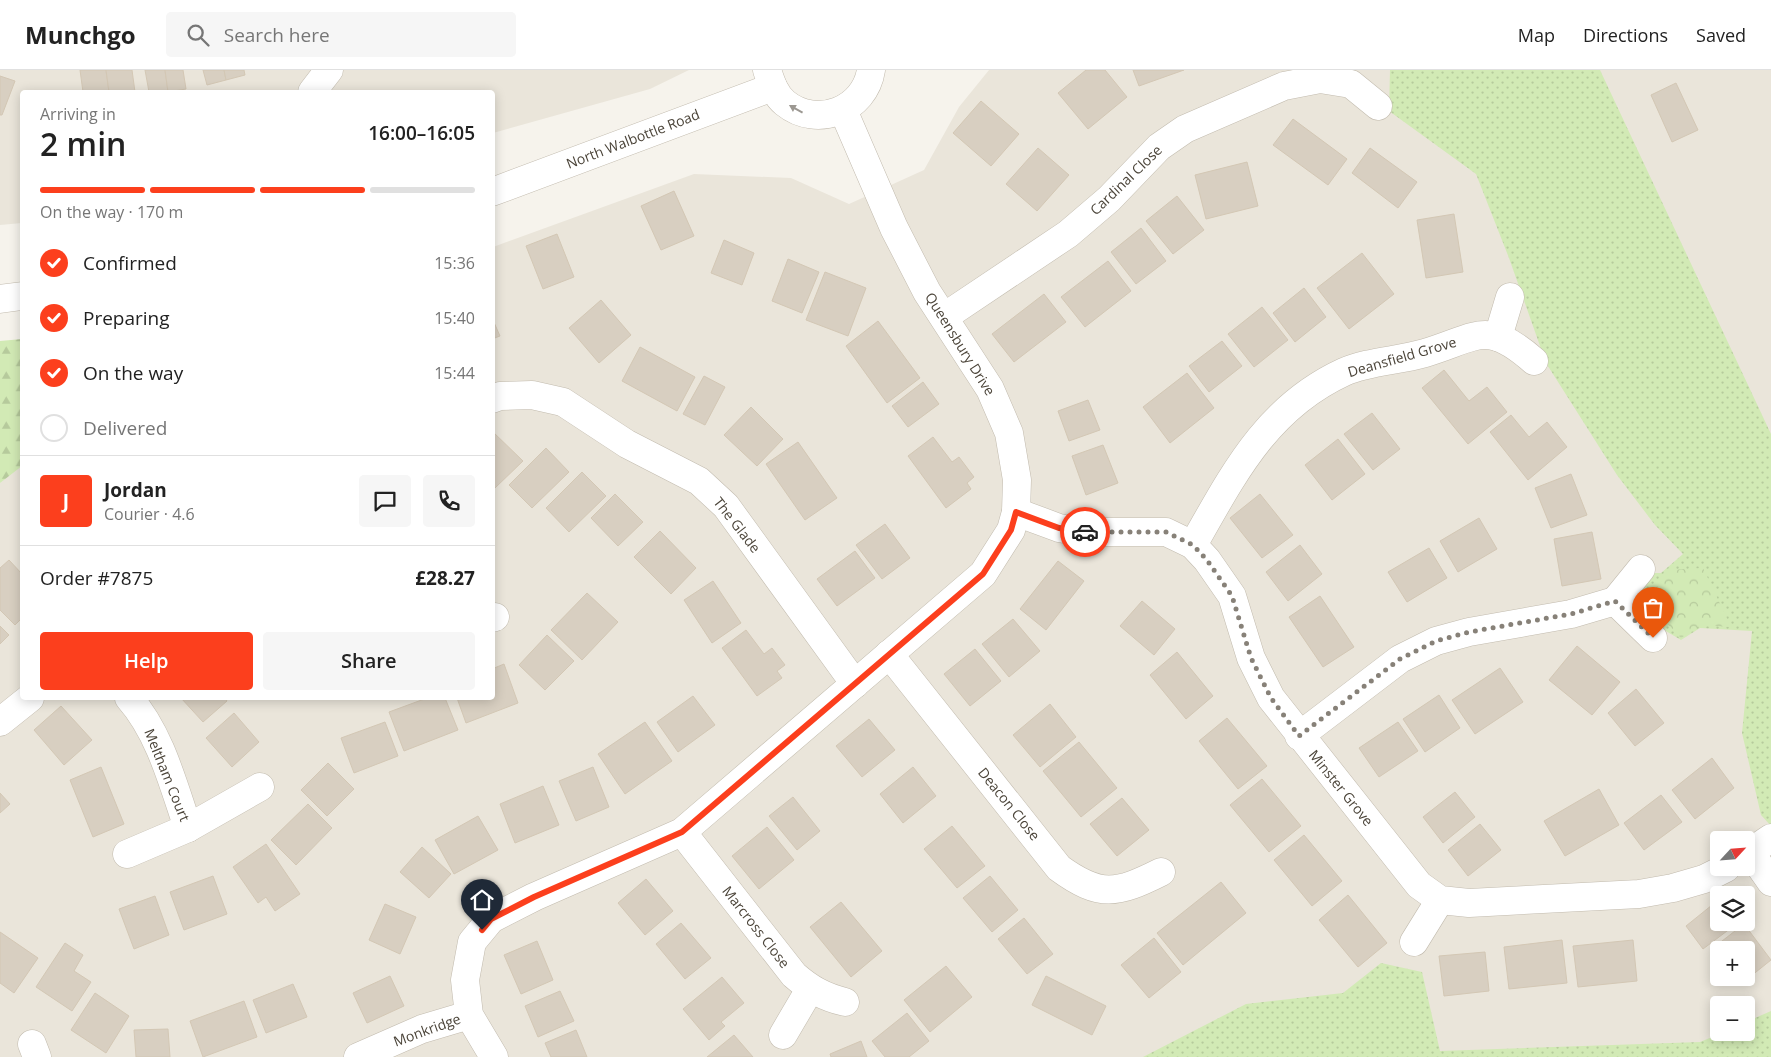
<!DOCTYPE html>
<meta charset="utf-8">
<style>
:root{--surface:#fff;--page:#f6f6f6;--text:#222;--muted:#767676;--line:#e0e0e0;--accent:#fc3f1d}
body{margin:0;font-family:"Open Sans",sans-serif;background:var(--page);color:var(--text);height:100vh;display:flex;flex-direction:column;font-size:19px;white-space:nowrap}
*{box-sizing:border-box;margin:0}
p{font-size:16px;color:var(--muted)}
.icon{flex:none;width:28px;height:28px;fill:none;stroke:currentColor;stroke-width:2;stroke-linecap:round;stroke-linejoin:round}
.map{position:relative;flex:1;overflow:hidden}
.details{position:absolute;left:20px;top:20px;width:475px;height:610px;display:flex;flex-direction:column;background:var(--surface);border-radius:5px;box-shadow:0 2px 12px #0003}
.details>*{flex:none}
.needle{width:32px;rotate:64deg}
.fabs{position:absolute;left:1710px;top:761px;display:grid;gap:10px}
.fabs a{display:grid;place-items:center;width:45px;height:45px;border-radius:5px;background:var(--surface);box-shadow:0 2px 12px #0003;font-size:25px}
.pin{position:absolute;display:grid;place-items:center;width:42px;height:42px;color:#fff;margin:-51px -21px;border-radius:50% 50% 50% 0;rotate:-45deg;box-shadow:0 0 5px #0007}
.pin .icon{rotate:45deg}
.courier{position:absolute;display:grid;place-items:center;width:50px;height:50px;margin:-25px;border:4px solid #fc3f1d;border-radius:50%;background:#fff;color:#222;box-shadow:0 1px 6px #0007}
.overview em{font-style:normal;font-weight:600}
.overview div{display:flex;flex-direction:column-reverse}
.overview{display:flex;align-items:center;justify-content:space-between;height:85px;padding:0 20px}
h1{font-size:32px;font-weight:600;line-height:38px}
.bar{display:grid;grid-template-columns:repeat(4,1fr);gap:8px 5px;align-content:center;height:60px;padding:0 20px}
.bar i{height:6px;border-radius:4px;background:var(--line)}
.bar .on{background:var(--accent)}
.bar p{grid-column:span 4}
.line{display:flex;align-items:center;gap:12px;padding:0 20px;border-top:1px solid var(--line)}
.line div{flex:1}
.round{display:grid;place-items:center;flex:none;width:52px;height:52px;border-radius:5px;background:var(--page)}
ol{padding:0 20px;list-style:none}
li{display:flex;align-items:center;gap:15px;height:55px}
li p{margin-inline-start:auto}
li .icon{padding:5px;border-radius:50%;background:var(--accent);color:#fff;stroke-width:4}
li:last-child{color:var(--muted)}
li i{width:28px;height:28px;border:2px solid var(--line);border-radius:50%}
.button{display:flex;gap:10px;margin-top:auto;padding:10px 20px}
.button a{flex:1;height:58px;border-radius:5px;background:var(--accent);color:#fff;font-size:20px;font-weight:600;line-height:58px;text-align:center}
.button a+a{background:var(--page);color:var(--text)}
header{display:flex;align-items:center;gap:30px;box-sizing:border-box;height:70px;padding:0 25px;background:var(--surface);border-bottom:1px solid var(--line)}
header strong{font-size:24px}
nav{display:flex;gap:28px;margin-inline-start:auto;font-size:18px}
.search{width:350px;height:45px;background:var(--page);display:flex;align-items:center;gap:12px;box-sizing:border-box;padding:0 18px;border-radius:5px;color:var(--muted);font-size:19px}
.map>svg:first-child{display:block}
.residential{fill:#eae5da;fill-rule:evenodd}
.grass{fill:url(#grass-dots)}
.forest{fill:url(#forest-firs)}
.park{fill:url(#park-crowns)}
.building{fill:#d8cfc1;stroke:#d3c7b4}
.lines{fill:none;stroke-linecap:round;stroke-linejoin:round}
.minor-casing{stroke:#c2bbae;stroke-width:29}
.minor{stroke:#fff;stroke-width:28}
.oneway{fill:#9c9892}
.done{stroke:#878178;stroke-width:5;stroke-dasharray:0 9}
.route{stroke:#fc3f1d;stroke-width:6}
.labels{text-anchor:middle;stroke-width:4.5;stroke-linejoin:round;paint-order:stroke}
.street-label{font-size:14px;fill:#4b4439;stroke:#fff}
</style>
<header>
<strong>Munchgo</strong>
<div class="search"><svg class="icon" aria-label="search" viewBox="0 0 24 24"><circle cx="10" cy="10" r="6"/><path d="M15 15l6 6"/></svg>Search here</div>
<nav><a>Map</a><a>Directions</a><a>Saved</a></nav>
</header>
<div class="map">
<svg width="1771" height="987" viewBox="0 0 1771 987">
<defs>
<pattern id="grass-dots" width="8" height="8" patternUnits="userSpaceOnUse" patternTransform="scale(1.25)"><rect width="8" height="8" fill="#d2eab5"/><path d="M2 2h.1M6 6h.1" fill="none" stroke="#b6ca9c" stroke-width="1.8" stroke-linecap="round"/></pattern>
<pattern id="forest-firs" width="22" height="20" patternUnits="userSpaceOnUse" patternTransform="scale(1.25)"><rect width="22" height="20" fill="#d2eab5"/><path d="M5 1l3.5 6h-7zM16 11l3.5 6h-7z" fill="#b6ca9c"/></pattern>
<pattern id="park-crowns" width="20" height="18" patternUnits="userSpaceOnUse" patternTransform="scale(1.25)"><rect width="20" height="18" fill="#d2eab5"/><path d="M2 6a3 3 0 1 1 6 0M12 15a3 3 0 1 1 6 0" fill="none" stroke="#b6ca9c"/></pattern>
</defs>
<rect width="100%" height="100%" fill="#f6f3ec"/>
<g class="residential">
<polygon points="0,0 689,0 650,19 493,63 492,22 22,22 22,153 0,155"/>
<path d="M989,0H1771V987H0V413L3,408L22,396V628H492L493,177L694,104L791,108L849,134L924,100L959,37ZM1719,770H1746V798H1719ZM1719,825H1746V852H1719ZM1719,880H1746V908H1719ZM1719,935H1746V962H1719Z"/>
</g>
<g class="grass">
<polygon points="1390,0 1600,0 1771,364 1771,756 1761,745 1742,663 1752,561 1700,558 1681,570 1637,544 1621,531 1642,503 1661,503 1683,484 1655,455 1617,405 1546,293 1509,188 1476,104 1389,41"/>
<polygon points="1381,893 1422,902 1440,981 1700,972 1722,963 1746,962 1746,952 1771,941 1771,987 1143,987 1246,934 1343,923"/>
</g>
<polygon class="forest" points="22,269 22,396 0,413 0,271"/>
<path class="park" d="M1703,498L1731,557L1700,555L1681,568C1669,554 1653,543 1652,524L1670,500Z"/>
<g class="building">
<polygon points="80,0 106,0 109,22 83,22"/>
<polygon points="106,0 132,0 135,22 109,22"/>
<polygon points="145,0 165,0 168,22 149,22"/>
<polygon points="165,0 183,0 186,19 168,22"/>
<polygon points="203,0 224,0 226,10 207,15"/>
<polygon points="224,0 244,0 245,5 226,10"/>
<polygon points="1086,0 1105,0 1127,27 1088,59 1058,23"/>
<polygon points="1133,0 1184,0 1139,16"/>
<polygon points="0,6 15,11 2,45 0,45"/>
<polygon points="1676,13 1698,60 1672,72 1651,25"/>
<polygon points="981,31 1019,64 991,96 953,63"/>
<polygon points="1293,49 1347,89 1328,115 1273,75"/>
<polygon points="1038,78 1069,105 1037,141 1006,114"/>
<polygon points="1370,78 1417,112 1398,138 1352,103"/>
<polygon points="1247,92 1258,136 1206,149 1195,105"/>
<polygon points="674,121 694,166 661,180 641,136"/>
<polygon points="1177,126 1204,160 1173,184 1146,151"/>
<polygon points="1454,144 1463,202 1426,208 1417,150"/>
<polygon points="1141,158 1166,191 1136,214 1111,182"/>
<polygon points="557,164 574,207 543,219 526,176"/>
<polygon points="724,170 754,183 742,215 711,203"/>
<polygon points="1362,183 1394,224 1349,259 1317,218"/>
<polygon points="788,189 819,202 802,243 772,231"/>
<polygon points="1108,191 1131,221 1085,257 1061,227"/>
<polygon points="825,202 866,218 848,266 806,250"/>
<polygon points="1304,218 1326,247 1295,272 1273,243"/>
<polygon points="1044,224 1066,252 1014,292 992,264"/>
<polygon points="601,230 631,265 599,293 569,258"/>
<polygon points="1262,237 1288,270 1254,297 1228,264"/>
<polygon points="492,248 500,266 492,269"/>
<polygon points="878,251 920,308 887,333 846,276"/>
<polygon points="1222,271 1242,296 1209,322 1189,296"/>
<polygon points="640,277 695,307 677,341 622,311"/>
<polygon points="1444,300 1469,331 1487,317 1507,342 1468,374 1422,318"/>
<polygon points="1187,303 1214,338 1170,373 1143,337"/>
<polygon points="704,306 725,317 705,355 683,344"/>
<polygon points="923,312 939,334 908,357 892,336"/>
<polygon points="1088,330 1100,360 1069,371 1058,341"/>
<polygon points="751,337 783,369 757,396 724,365"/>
<polygon points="1372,343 1400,379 1373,400 1344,364"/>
<polygon points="1511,345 1529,367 1547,352 1567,377 1528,410 1490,362"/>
<polygon points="492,361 523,391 495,418 492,415"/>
<polygon points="933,367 952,392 959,387 974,407 967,413 971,419 946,438 908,386"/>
<polygon points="1338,369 1365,404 1332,430 1305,395"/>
<polygon points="798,372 837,428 805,450 766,394"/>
<polygon points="1103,375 1118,413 1086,425 1072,386"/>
<polygon points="546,378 569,402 532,438 509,415"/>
<polygon points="582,402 606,426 569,462 546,438"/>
<polygon points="1571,404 1587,445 1551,458 1535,418"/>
<polygon points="615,424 643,452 618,476 591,448"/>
<polygon points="1260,424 1293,465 1262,488 1230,448"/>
<polygon points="1479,448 1497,479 1458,502 1440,471"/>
<polygon points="885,454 910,488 882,509 856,475"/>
<polygon points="660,461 696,498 671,524 634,487"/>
<polygon points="1592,462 1601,509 1562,516 1554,469"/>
<polygon points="1300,475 1322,504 1288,531 1266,502"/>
<polygon points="1429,478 1447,508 1407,532 1388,502"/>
<polygon points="855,481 875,508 837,536 817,509"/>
<polygon points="9,490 22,504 22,548 15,555 0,540 0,498"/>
<polygon points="1058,491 1084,511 1046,560 1020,539"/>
<polygon points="713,511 741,553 712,573 684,530"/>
<polygon points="587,523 618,552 582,590 551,560"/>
<polygon points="1320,526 1354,577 1323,597 1289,547"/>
<polygon points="1142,531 1175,559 1154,585 1120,556"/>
<polygon points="1013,549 1040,581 1009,607 982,574"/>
<polygon points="0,556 9,565 0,574"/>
<polygon points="746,560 764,584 772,578 785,595 777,601 782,608 757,626 722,578"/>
<polygon points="547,565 574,591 545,620 519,595"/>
<polygon points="1577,576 1620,612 1592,645 1549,610"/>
<polygon points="975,579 1001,611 970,636 944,604"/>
<polygon points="1177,582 1213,626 1186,649 1150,605"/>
<polygon points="504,594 518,633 466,653 457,628 492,628 492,599"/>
<polygon points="1500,598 1523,632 1475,664 1452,630"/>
<polygon points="1636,619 1664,653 1635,676 1608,643"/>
<polygon points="1439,625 1460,658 1425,682 1403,649"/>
<polygon points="693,626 715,655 678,682 657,652"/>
<polygon points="181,628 225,628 227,631 203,652"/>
<polygon points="427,628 445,628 458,660 404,681 389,642"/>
<polygon points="1050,634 1076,667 1040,697 1013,665"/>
<polygon points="61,636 92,670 64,695 34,660"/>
<polygon points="234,643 259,672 232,697 206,668"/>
<polygon points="1227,648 1267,696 1238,719 1199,671"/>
<polygon points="869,649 895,680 862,707 836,676"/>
<polygon points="385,652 398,686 354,703 341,668"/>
<polygon points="645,652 672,691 625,724 598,684"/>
<polygon points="1398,652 1418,681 1379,707 1359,678"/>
<polygon points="1079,672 1117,718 1081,747 1043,701"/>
<polygon points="1712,688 1734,718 1695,749 1672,720"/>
<polygon points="328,693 354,719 327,746 301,720"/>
<polygon points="101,697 124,754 93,767 70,710"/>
<polygon points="593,697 609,737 576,751 559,711"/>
<polygon points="913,697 936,726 903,753 880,724"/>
<polygon points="1262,709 1301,756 1269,782 1230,735"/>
<polygon points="543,716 559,755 515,773 500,734"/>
<polygon points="1599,719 1619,755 1565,786 1544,751"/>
<polygon points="1455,722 1475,747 1443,773 1423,747"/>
<polygon points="0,723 10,734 0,743"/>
<polygon points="1661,725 1682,752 1644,780 1624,753"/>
<polygon points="793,727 820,761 797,780 769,746"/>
<polygon points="1122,728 1149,760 1117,786 1090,754"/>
<polygon points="308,734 332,758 296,795 271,770"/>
<polygon points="478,746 498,780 454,804 435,770"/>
<polygon points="1480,754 1501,780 1468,806 1448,780"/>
<polygon points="952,756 985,796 957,818 924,779"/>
<polygon points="767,757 794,790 759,819 732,786"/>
<polygon points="1304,765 1342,811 1312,836 1274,790"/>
<polygon points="266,774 300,824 275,841 266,827 258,833 233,797"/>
<polygon points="422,777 451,804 429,828 400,802"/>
<polygon points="213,806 227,844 184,860 170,822"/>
<polygon points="990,806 1018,840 992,862 963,828"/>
<polygon points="646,809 673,841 645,865 618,833"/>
<polygon points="1221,812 1246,843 1183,895 1157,863"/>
<polygon points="1348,825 1387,873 1358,897 1319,850"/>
<polygon points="155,826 169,865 134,879 119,839"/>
<polygon points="1717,831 1719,834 1719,852 1733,852 1735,855 1703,879 1686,856"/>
<polygon points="841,832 882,881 851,907 810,857"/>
<polygon points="385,834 416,847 400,884 369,870"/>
<polygon points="1024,848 1053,884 1027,904 998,869"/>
<polygon points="681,853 711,888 685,909 656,874"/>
<polygon points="1744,854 1771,890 1741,914 1735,908 1746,908 1746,880 1719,880 1719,886 1713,878"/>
<polygon points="0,862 38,888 14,923 0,913"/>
<polygon points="1154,868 1181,902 1149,928 1121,895"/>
<polygon points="1562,870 1567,913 1509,919 1504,877"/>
<polygon points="1633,870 1637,911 1578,917 1573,876"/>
<polygon points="537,871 553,910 521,924 504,885"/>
<polygon points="65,873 83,885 74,901 91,912 72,941 36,917"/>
<polygon points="1485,882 1489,921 1444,926 1439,886"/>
<polygon points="946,896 972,927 930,962 904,930"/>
<polygon points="390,906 404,936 367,953 353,923"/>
<polygon points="1046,906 1106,936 1092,965 1032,935"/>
<polygon points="722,907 744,933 721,952 725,956 709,970 683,939"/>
<polygon points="293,914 307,947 266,963 253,930"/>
<polygon points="560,921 574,951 538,967 525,936"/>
<polygon points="95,923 129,946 106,983 71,960"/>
<polygon points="244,931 257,967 203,987 190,951"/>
<polygon points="907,943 929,971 909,987 885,987 872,971"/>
<polygon points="168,959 170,987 136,987 134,960"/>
<polygon points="576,960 587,987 551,987 545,973"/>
<polygon points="734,965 753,987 707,987"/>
<polygon points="861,971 867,987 831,987 830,984"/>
</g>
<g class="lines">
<defs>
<g id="minor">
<path d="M767,0C771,12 775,25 785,33C817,59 865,40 871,0"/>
<polyline points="312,22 329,0"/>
<polyline points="492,122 773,17"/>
<polyline points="0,229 22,226"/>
<polyline points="944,247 1068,164 1109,129 1159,77 1185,59 1284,16 1320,9 1351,14 1378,36"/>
<polyline points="1498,267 1510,227"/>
<polyline points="492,329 500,326 532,325 563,332 627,374 699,411 726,436 855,614"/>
<polyline points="1016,442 1059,458 1081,462 1166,462 1193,475 1207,490 1232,526 1251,588 1271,628 1419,815 1440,830 1469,833 1639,824 1673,818 1704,809 1726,798"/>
<path d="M1193,475C1233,405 1266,338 1344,302C1369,291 1398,291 1425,283C1478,267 1486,249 1534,291"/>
<polyline points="1641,499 1615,531 1653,568"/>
<polyline points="492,548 495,547"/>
<path d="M889,584L1059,798C1100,828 1117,824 1161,802"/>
<path d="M129,628C160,663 173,714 188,758"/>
<polyline points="0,652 30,628"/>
<polyline points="1299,666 1400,589 1436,571 1469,562 1571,544 1615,531"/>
<path d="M682,762L794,905C810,919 824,927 845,932"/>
<polyline points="1750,782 1771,812"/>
<polyline points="127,784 188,758 260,717"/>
<polyline points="1746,785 1771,768"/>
<polyline points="1414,872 1440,830"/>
<polyline points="783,965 810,919"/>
<polyline points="32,974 37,987"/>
<polyline points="358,987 422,959 469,945"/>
<polyline points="494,987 469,945 465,910 472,872 491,849 534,827 682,762 983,504 1011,460 1016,442 1017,410 1009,363 990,319 927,222 894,158 843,40"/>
</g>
</defs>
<use href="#minor" class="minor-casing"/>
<use href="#minor" class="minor"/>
</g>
<defs><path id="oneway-solid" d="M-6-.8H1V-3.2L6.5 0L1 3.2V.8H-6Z" transform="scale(1.25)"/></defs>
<use class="oneway" href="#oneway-solid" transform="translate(796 39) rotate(-151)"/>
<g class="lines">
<polyline class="done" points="1085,462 1166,462 1193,475 1207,490 1232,526 1251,588 1271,628 1299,666 1400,589 1436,571 1469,562 1571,544 1615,531 1653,568"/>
<polyline class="route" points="482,860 491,849 534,827 682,762 983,504 1011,460 1016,442 1059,458 1085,462"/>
</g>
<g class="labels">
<g class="street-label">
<text transform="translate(633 69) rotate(-21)" y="5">North Walbottle Road</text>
<text transform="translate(1126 110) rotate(-44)" y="5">Cardinal Close</text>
<text transform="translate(960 274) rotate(58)" y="5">Queensbury Drive</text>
<text transform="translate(1402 287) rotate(-16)" y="5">Deansfield Grove</text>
<text transform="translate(737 455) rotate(52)" y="5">The Glade</text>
<text transform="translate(167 705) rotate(68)" y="5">Meltham Court</text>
<text transform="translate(1341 718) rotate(51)" y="5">Minster Grove</text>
<text transform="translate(1009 734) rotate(51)" y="5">Deacon Close</text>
<text transform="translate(756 857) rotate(52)" y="5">Marcross Close</text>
<text transform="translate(427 960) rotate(-20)" y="5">Monkridge</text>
</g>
</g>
</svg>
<div class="fabs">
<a><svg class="needle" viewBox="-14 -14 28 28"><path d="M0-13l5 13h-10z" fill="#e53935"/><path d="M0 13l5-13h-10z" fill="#767676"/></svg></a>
<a><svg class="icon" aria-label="layers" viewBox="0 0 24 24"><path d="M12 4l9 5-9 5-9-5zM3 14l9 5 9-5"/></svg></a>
<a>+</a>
<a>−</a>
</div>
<div class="pin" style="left:1653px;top:568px;background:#ea580c"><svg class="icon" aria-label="bag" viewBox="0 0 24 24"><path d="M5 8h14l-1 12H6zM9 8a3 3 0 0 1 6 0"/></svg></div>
<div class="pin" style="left:482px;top:860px;background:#1f2937"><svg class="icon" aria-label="home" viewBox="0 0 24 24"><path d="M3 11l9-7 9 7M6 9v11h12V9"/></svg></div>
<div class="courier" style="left:1085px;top:462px"><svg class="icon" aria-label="car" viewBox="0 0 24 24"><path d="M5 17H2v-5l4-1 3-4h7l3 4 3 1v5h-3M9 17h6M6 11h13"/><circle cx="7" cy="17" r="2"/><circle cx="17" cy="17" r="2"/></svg></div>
<section class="details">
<div class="overview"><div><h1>2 min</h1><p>Arriving in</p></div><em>16:00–16:05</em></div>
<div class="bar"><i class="on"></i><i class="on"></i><i class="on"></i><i></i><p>On the way · 170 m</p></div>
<ol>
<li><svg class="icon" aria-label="check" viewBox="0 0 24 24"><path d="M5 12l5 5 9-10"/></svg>Confirmed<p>15:36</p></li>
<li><svg class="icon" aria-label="check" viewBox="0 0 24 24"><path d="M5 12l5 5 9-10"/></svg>Preparing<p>15:40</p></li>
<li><svg class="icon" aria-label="check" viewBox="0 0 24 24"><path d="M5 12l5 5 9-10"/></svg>On the way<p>15:44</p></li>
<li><i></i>Delivered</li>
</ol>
<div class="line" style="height:90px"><b class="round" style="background:var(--accent);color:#fff">J</b><div><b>Jordan</b><p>Courier · 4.6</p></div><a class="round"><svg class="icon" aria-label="chat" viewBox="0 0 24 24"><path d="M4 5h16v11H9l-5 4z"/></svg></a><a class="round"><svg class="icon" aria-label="phone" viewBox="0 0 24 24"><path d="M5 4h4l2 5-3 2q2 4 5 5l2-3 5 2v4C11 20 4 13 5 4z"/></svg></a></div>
<div class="line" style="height:65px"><div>Order #7875</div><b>£28.27</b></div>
<div class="button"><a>Help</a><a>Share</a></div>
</section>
</div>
